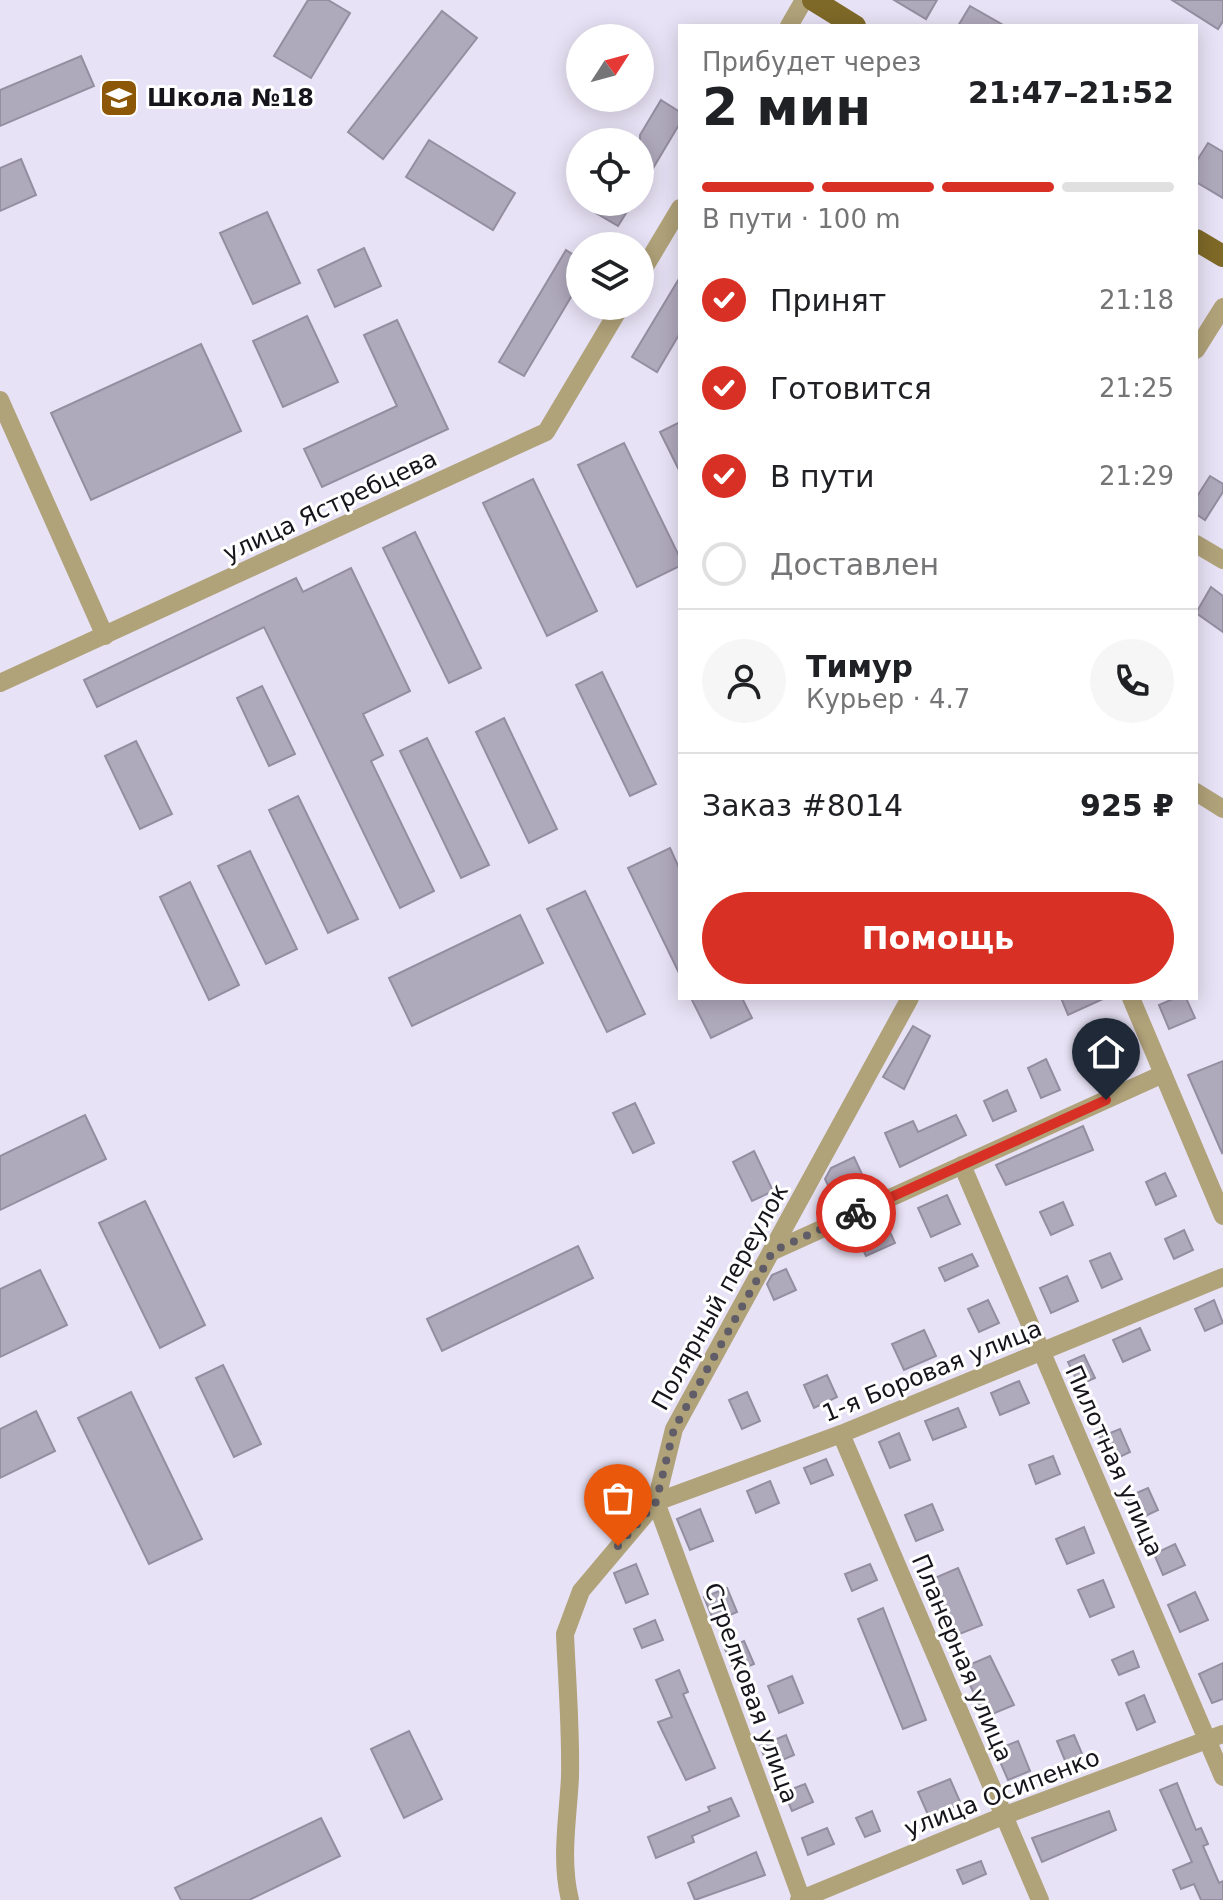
<!DOCTYPE html>
<html lang="ru">
<meta charset="utf-8">
<style>
:root{--surface:#fff;--page:#f6f6f6;--text:#202124;--muted:#757577;--line:#e0e0e0;--accent:#d93025}
body{margin:0;font-family:"DejaVu Sans",sans-serif;background:var(--page);color:var(--text);height:100vh;display:flex;flex-direction:column;font-size:30px;white-space:nowrap}
*{box-sizing:border-box;margin:0}
p{font-size:26px;color:var(--muted)}
.icon{flex:none;width:44px;height:44px;fill:none;stroke:currentColor;stroke-width:2;stroke-linecap:round;stroke-linejoin:round}
.map{position:relative;flex:1;overflow:hidden}
.side{position:absolute;left:678px;top:24px;width:520px;height:976px;display:flex;flex-direction:column;background:var(--surface);border-radius:0px;box-shadow:0 4px 20px #0003}
.side>*{flex:none}
.needle{width:52px;rotate:54deg}
.fabs{position:absolute;left:566px;top:24px;display:grid;gap:16px}
.fabs a{display:grid;place-items:center;width:88px;height:88px;border-radius:50%;background:var(--surface);box-shadow:0 4px 20px #0003;font-size:40px}
.pin{position:absolute;display:grid;place-items:center;width:68px;height:68px;color:#fff;margin:-82px -34px;border-radius:50% 50% 50% 0;rotate:-45deg;box-shadow:0 0 8px #0007}
.pin .icon{rotate:45deg}
.courier{position:absolute;display:grid;place-items:center;width:80px;height:80px;margin:-40px;border:6px solid #d93025;border-radius:50%;background:#fff;color:#222;box-shadow:0 2px 10px #0007}
.summary em{font-style:normal;font-weight:600}
.summary div{display:flex;flex-direction:column-reverse}
.summary{display:flex;align-items:center;justify-content:space-between;height:136px;padding:0 24px}
h1{font-size:52px;font-weight:600;line-height:60px}
.bar{display:grid;grid-template-columns:repeat(4,1fr);gap:12px 8px;align-content:center;height:96px;padding:0 24px}
.bar i{height:10px;border-radius:6px;background:var(--line)}
.bar .current{background:var(--accent)}
.bar p{grid-column:span 4}
.line{display:flex;align-items:center;gap:20px;padding:0 24px;border-top:2px solid var(--line)}
.line div{flex:1}
.round{display:grid;place-items:center;flex:none;width:84px;height:84px;border-radius:42px;background:var(--page)}
ol{padding:0 24px;list-style:none}
li{display:flex;align-items:center;gap:24px;height:88px}
li p{margin-inline-start:auto}
li .icon{padding:8px;border-radius:50%;background:var(--accent);color:#fff;stroke-width:4}
li:last-child{color:var(--muted)}
li i{width:44px;height:44px;border:4px solid var(--line);border-radius:50%}
.primary-button{display:flex;gap:16px;margin-top:auto;padding:16px 24px}
.primary-button a{flex:1;height:92px;border-radius:48px;background:var(--accent);color:#fff;font-size:32px;font-weight:600;line-height:92px;text-align:center}
.map>svg:first-child{display:block}
.building{fill:#afa9bc;stroke:#948ea1;stroke-width:2}
.lines{fill:none;stroke-linecap:round;stroke-linejoin:round}
.minor{stroke:#b0a279;stroke-width:18}
.major{stroke:#7e6928;stroke-width:22}
.done{stroke:#605d68;stroke-width:8;stroke-dasharray:0 14.4}
.route{stroke:#d93025;stroke-width:10}
.labels{text-anchor:middle;stroke-width:6;stroke-linejoin:round;paint-order:stroke}
.poi-label{font-size:24px;font-weight:bold;fill:#17151c;stroke:#fff;text-anchor:start}
.street-label{font-size:24px;fill:#17151c;stroke:#fff}
</style>
<div class="map">
<svg width="1223" height="1900" viewBox="0 0 1223 1900">
<rect width="100%" height="100%" fill="#e8e2f6"/>
<g class="building">
<polygon points="308,0 328,0 350,13 311,78 274,56"/>
<polygon points="894,0 937,0 926,19"/>
<polygon points="1172,0 1223,0 1223,21 1218,29"/>
<polygon points="970,6 1005,26 958,26"/>
<polygon points="442,11 477,38 383,159 348,132"/>
<polygon points="81,56 94,86 0,126 0,90"/>
<polygon points="661,100 680,112 680,123 640,190 640,135"/>
<polygon points="429,140 515,193 493,230 406,177"/>
<polygon points="1208,143 1223,152 1223,198 1196,182 1196,162"/>
<polygon points="21,159 36,195 0,211 0,168"/>
<polygon points="600,202 633,202 618,226 594,212"/>
<polygon points="267,212 300,283 253,304 220,233"/>
<polygon points="364,248 381,286 335,307 318,270"/>
<polygon points="566,250 580,259 580,282 524,376 499,362"/>
<polygon points="680,277 680,333 657,372 632,357"/>
<polygon points="307,316 338,382 283,407 253,341"/>
<polygon points="397,320 448,429 322,487 304,449 397,406 364,335"/>
<polygon points="201,344 241,431 91,500 51,413"/>
<polygon points="680,422 680,472 660,432"/>
<polygon points="624,443 680,558 680,566 637,587 578,465"/>
<polygon points="1210,476 1223,484 1223,492 1205,520 1196,514 1196,498"/>
<polygon points="533,479 597,611 547,636 483,503"/>
<polygon points="415,532 481,668 449,683 383,548"/>
<polygon points="351,568 410,691 363,714 383,755 371,761 434,891 400,908 264,627 97,707 84,680 296,578 303,592"/>
<polygon points="1211,587 1223,596 1223,632 1196,613"/>
<polygon points="602,672 656,784 630,796 576,685"/>
<polygon points="262,686 295,754 269,766 237,698"/>
<polygon points="504,718 557,829 529,843 476,732"/>
<polygon points="427,738 489,865 461,878 400,751"/>
<polygon points="136,741 172,814 140,829 105,756"/>
<polygon points="298,796 358,919 328,933 269,810"/>
<polygon points="670,848 680,870 680,975 628,868"/>
<polygon points="250,851 297,949 266,964 218,866"/>
<polygon points="190,882 239,985 209,1000 160,897"/>
<polygon points="585,891 645,1014 607,1032 547,909"/>
<polygon points="520,915 543,963 412,1026 389,978"/>
<polygon points="691,998 742,998 752,1018 711,1038"/>
<polygon points="1061,998 1105,998 1068,1015"/>
<polygon points="1175,998 1186,998 1195,1018 1169,1029 1159,1005"/>
<polygon points="913,1026 930,1036 904,1089 883,1077"/>
<polygon points="1112,1035 1122,1058 1097,1069 1087,1046"/>
<polygon points="1046,1059 1060,1090 1041,1098 1028,1068"/>
<polygon points="1223,1061 1223,1152 1222,1153 1188,1075"/>
<polygon points="1007,1090 1016,1111 993,1121 984,1101"/>
<polygon points="635,1103 654,1143 633,1153 613,1113"/>
<polygon points="85,1115 106,1159 0,1210 0,1156"/>
<polygon points="956,1115 966,1135 900,1167 885,1133 913,1121 918,1132"/>
<polygon points="1083,1126 1093,1150 1006,1185 996,1165"/>
<polygon points="754,1151 773,1191 752,1201 733,1162"/>
<polygon points="854,1157 866,1183 834,1198 825,1179 831,1168"/>
<polygon points="1165,1173 1176,1196 1156,1205 1146,1182"/>
<polygon points="947,1195 960,1224 931,1237 918,1208"/>
<polygon points="145,1201 205,1325 160,1348 99,1223"/>
<polygon points="1063,1202 1073,1225 1051,1235 1040,1212"/>
<polygon points="883,1217 895,1243 866,1256 854,1230"/>
<polygon points="1184,1230 1193,1250 1174,1259 1165,1239"/>
<polygon points="578,1246 593,1278 442,1351 427,1319"/>
<polygon points="1110,1253 1122,1279 1102,1288 1090,1261"/>
<polygon points="972,1254 978,1266 945,1281 939,1268"/>
<polygon points="786,1269 796,1290 774,1300 767,1284 772,1275"/>
<polygon points="40,1270 67,1325 0,1357 0,1289"/>
<polygon points="1067,1276 1078,1301 1051,1313 1040,1288"/>
<polygon points="988,1300 999,1323 979,1332 968,1309"/>
<polygon points="1214,1300 1223,1323 1205,1331 1195,1309"/>
<polygon points="1140,1328 1150,1350 1123,1362 1113,1340"/>
<polygon points="924,1330 936,1356 904,1370 892,1344"/>
<polygon points="1084,1355 1095,1378 1079,1385 1068,1362"/>
<polygon points="223,1365 261,1444 234,1457 196,1378"/>
<polygon points="827,1375 837,1397 814,1408 804,1385"/>
<polygon points="1019,1381 1029,1403 1000,1415 991,1393"/>
<polygon points="131,1392 202,1539 149,1564 78,1418"/>
<polygon points="747,1392 760,1421 742,1429 729,1400"/>
<polygon points="958,1408 966,1427 933,1440 925,1421"/>
<polygon points="36,1411 55,1451 0,1478 0,1429"/>
<polygon points="1120,1429 1130,1452 1111,1461 1100,1437"/>
<polygon points="899,1433 910,1460 890,1468 879,1442"/>
<polygon points="1053,1456 1060,1474 1036,1484 1029,1465"/>
<polygon points="826,1459 833,1475 811,1484 804,1468"/>
<polygon points="770,1481 779,1503 756,1513 747,1491"/>
<polygon points="1148,1488 1158,1510 1137,1520 1127,1497"/>
<polygon points="932,1504 943,1530 916,1541 905,1515"/>
<polygon points="700,1509 713,1541 690,1550 677,1519"/>
<polygon points="1084,1527 1094,1553 1067,1564 1056,1539"/>
<polygon points="1175,1544 1185,1565 1163,1575 1154,1554"/>
<polygon points="636,1564 648,1594 626,1603 614,1573"/>
<polygon points="870,1564 877,1580 852,1591 845,1574"/>
<polygon points="958,1568 982,1625 952,1637 930,1580"/>
<polygon points="1103,1580 1114,1607 1090,1617 1078,1590"/>
<polygon points="727,1588 737,1612 714,1622 704,1597"/>
<polygon points="1195,1592 1208,1620 1180,1632 1168,1605"/>
<polygon points="883,1608 926,1720 903,1729 858,1619"/>
<polygon points="655,1620 663,1640 642,1648 634,1629"/>
<polygon points="744,1641 754,1664 735,1672 725,1649"/>
<polygon points="1133,1651 1139,1667 1119,1675 1112,1660"/>
<polygon points="990,1656 1014,1705 985,1717 962,1668"/>
<polygon points="1223,1663 1223,1699 1212,1703 1199,1674"/>
<polygon points="679,1670 688,1692 683,1694 715,1768 686,1780 658,1722 672,1717 656,1680"/>
<polygon points="792,1676 803,1703 779,1713 768,1686"/>
<polygon points="1144,1695 1155,1722 1137,1730 1126,1703"/>
<polygon points="409,1731 442,1799 404,1818 371,1749"/>
<polygon points="786,1735 794,1755 768,1766 760,1746"/>
<polygon points="1074,1735 1083,1756 1066,1763 1057,1741"/>
<polygon points="1018,1741 1030,1771 1008,1780 995,1750"/>
<polygon points="950,1779 961,1804 929,1817 918,1792"/>
<polygon points="1177,1783 1196,1830 1201,1828 1208,1844 1203,1846 1219,1883 1223,1881 1223,1900 1201,1900 1194,1884 1181,1889 1173,1870 1192,1862 1160,1790"/>
<polygon points="805,1784 813,1802 792,1811 784,1792"/>
<polygon points="731,1798 739,1816 692,1836 694,1842 656,1858 648,1837 710,1811 708,1807"/>
<polygon points="872,1811 880,1831 865,1837 856,1818"/>
<polygon points="1109,1811 1116,1830 1042,1862 1032,1838"/>
<polygon points="321,1818 340,1856 249,1900 181,1900 175,1888"/>
<polygon points="827,1828 834,1844 808,1855 802,1838"/>
<polygon points="756,1852 765,1875 695,1900 688,1883"/>
<polygon points="981,1861 986,1874 963,1884 957,1870"/>
</g>
<g class="lines">
<g class="minor">
<polyline points="789,26 804,0"/>
<polyline points="640,275 680,208"/>
<polyline points="1196,350 1223,307"/>
<polyline points="0,400 105,636"/>
<polyline points="1196,544 1223,560"/>
<polyline points="0,683 546,432 621,306"/>
<polyline points="1196,792 1223,809"/>
<polyline points="1131,998 1223,1216"/>
<polyline points="962,1165 1223,1777"/>
<polyline points="773,1251 1163,1074"/>
<polyline points="841,1434 1040,1900"/>
<path d="M570,1900C560,1859 568,1818 570,1777C571,1729 567,1681 565,1634L581,1591L656,1502L674,1429L910,998"/>
<polyline points="799,1900 1003,1816 1223,1734"/>
<polyline points="802,1900 656,1502 841,1434 1223,1277"/>
</g>
<g class="major">
<polyline points="813,0 855,26"/>
<polyline points="1196,240 1223,256"/>
</g>
</g>
<g class="lines">
<polyline class="done" points="618,1546 656,1502 674,1429 773,1251 856,1213"/>
<polyline class="route" points="856,1213 1106,1100"/>
</g>
<defs>
<symbol id="school-square" viewBox="-11 -11 22 22"><rect x="-9" y="-9" width="18" height="18" rx="4" fill="#8c5706" stroke="#fff"/><path d="M0-5L7-2L0 1L-7-2ZM-4 1L0 2.5L4 1V4Q0 6-4 4Z" fill="#fff"/></symbol>
</defs>
<g fill-rule="evenodd">
<use href="#school-square" x="97" y="76" width="44" height="44"/>
</g>
<g class="labels">
<g class="poi-label">
<text x="147" y="106">Школа №18</text>
</g>
<g class="street-label">
<text transform="translate(330 506) rotate(-25)" y="8">улица Ястребцева</text>
<text transform="translate(720 1297) rotate(-61)" y="8">Полярный переулок</text>
<text transform="translate(932 1371) rotate(-22)" y="8">1-я Боровая улица</text>
<text transform="translate(1114 1461) rotate(66)" y="8">Пилотная улица</text>
<text transform="translate(962 1658) rotate(67)" y="8">Планерная улица</text>
<text transform="translate(751 1693) rotate(70)" y="8">Стрелковая улица</text>
<text transform="translate(1002 1793) rotate(-21)" y="8">улица Осипенко</text>
</g>
</g>
</svg>
<div class="fabs">
<a><svg class="needle" viewBox="-14 -14 28 28"><path d="M0-13l5 13h-10z" fill="#e53935"/><path d="M0 13l5-13h-10z" fill="#757577"/></svg></a>
<a><svg class="icon" aria-label="locate" viewBox="0 0 24 24"><circle cx="12" cy="12" r="6"/><path d="M12 2v4M12 18v4M2 12h4M18 12h4"/></svg></a>
<a><svg class="icon" aria-label="layers" viewBox="0 0 24 24"><path d="M12 4l9 5-9 5-9-5zM3 14l9 5 9-5"/></svg></a>
</div>
<div class="pin" style="left:618px;top:1546px;background:#ea580c"><svg class="icon" aria-label="bag" viewBox="0 0 24 24"><path d="M5 8h14l-1 12H6zM9 8a3 3 0 0 1 6 0"/></svg></div>
<div class="pin" style="left:1106px;top:1100px;background:#1f2937"><svg class="icon" aria-label="home" viewBox="0 0 24 24"><path d="M3 11l9-7 9 7M6 9v11h12V9"/></svg></div>
<div class="courier" style="left:856px;top:1213px"><svg class="icon" aria-label="bike" viewBox="0 0 24 24"><circle cx="6" cy="16" r="4"/><circle cx="18" cy="16" r="4"/><path d="M6 16l4-8h5l3 8M10 8l3 8H6M13 5h3"/></svg></div>
<section class="side">
<div class="summary"><div><h1>2 мин</h1><p>Прибудет через</p></div><em>21:47–21:52</em></div>
<div class="bar"><i class="current"></i><i class="current"></i><i class="current"></i><i></i><p>В пути · 100 m</p></div>
<ol>
<li><svg class="icon" aria-label="check" viewBox="0 0 24 24"><path d="M5 12l5 5 9-10"/></svg>Принят<p>21:18</p></li>
<li><svg class="icon" aria-label="check" viewBox="0 0 24 24"><path d="M5 12l5 5 9-10"/></svg>Готовится<p>21:25</p></li>
<li><svg class="icon" aria-label="check" viewBox="0 0 24 24"><path d="M5 12l5 5 9-10"/></svg>В пути<p>21:29</p></li>
<li><i></i>Доставлен</li>
</ol>
<div class="line" style="height:144px"><a class="round"><svg class="icon" aria-label="person" viewBox="0 0 24 24"><circle cx="12" cy="8" r="4"/><path d="M4 21q1-7 8-7t8 7"/></svg></a><div><b>Тимур</b><p>Курьер · 4.7</p></div><a class="round"><svg class="icon" aria-label="phone" viewBox="0 0 24 24"><path d="M5 4h4l2 5-3 2q2 4 5 5l2-3 5 2v4C11 20 4 13 5 4z"/></svg></a></div>
<div class="line" style="height:104px"><div>Заказ #8014</div><b>925 ₽</b></div>
<div class="primary-button"><a>Помощь</a></div>
</section>
</div>
